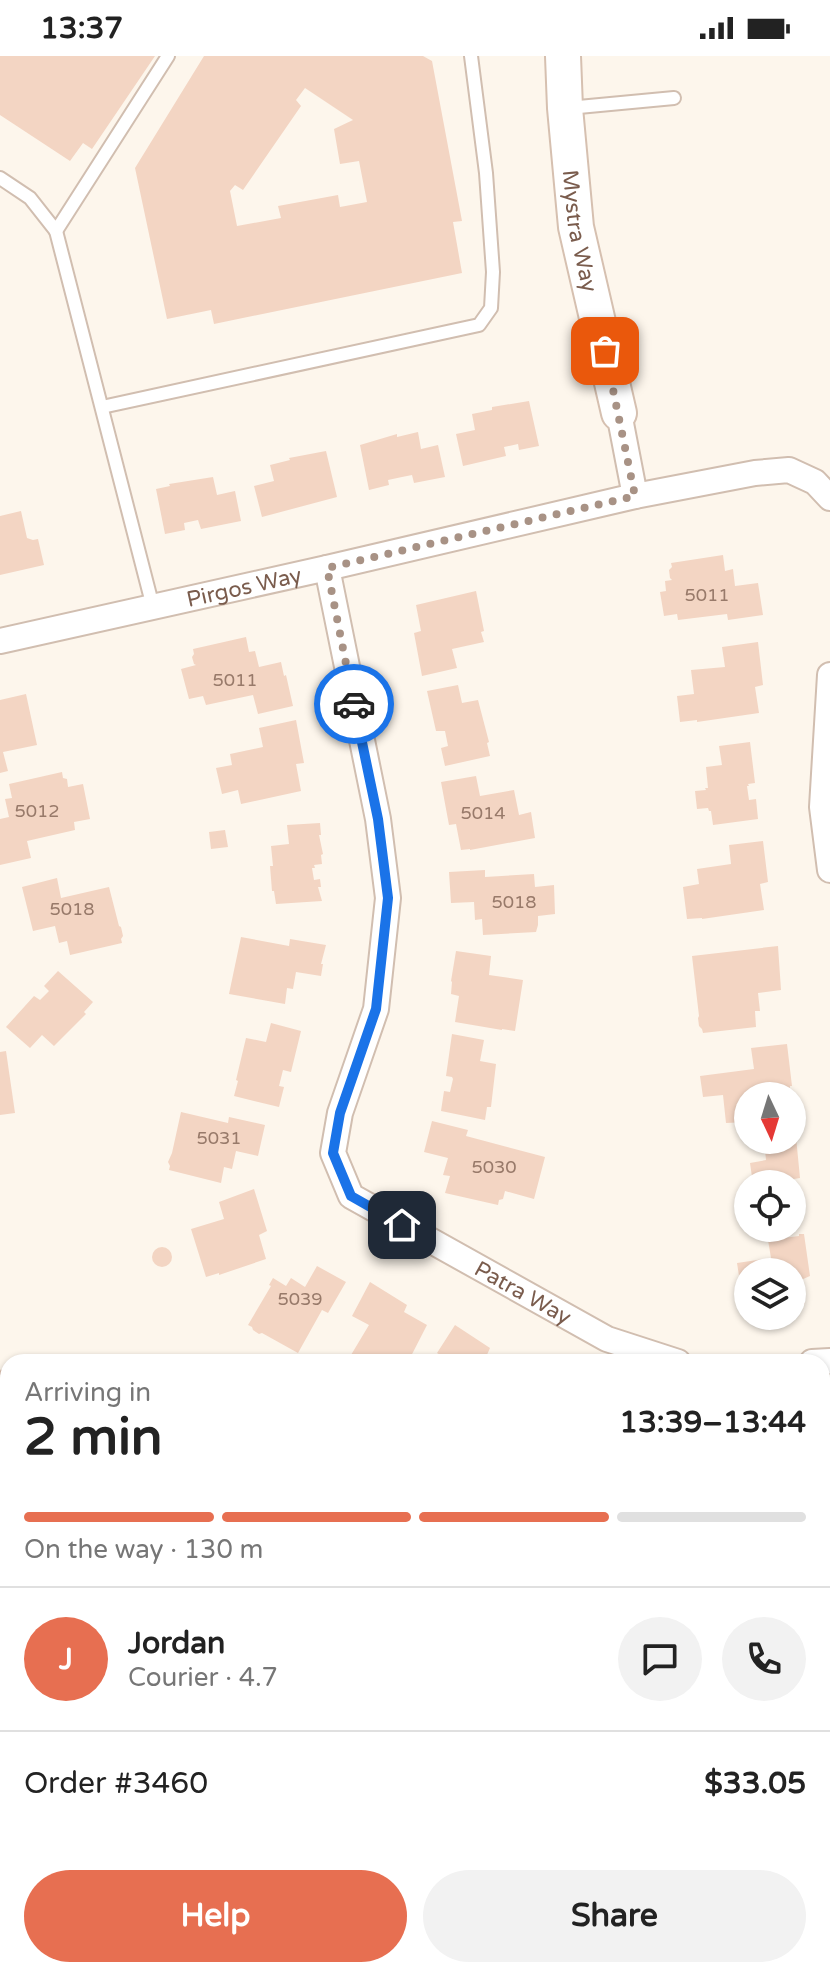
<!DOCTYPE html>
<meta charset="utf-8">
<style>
:root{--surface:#fff;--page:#f2f2f2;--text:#222;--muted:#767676;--line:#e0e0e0;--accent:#e76f51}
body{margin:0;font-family:"Varela Round",sans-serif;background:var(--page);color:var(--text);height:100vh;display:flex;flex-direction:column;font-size:30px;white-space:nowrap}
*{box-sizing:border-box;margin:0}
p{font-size:26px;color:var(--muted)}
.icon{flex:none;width:44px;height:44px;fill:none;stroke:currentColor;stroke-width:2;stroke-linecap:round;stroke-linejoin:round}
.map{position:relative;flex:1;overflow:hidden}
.panel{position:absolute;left:0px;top:1298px;width:830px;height:624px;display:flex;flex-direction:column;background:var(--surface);border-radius:24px 24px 0 0;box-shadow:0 2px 6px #0004}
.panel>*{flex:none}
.needle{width:52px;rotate:176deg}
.fabs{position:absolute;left:734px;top:1026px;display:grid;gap:16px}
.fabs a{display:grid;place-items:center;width:72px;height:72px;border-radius:50%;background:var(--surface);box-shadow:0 2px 6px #0004;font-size:40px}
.pin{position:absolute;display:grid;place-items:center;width:68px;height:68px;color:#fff;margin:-34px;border-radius:16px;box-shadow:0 4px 12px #0006}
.courier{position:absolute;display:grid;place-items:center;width:80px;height:80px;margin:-40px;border:6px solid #1a73e8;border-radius:50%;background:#fff;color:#222;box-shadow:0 2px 10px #0007}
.summary em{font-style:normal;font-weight:700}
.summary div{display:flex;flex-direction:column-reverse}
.summary{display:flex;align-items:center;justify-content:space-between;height:136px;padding:0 24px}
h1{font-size:52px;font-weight:700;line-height:60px}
.bar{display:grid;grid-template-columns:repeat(4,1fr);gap:12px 8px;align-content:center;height:96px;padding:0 24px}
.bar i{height:10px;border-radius:6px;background:var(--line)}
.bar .selected{background:var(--accent)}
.bar p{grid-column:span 4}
.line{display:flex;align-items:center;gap:20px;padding:0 24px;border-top:2px solid var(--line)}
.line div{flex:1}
.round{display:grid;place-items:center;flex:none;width:84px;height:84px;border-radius:42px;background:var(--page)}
.button{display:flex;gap:16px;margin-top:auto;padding:16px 24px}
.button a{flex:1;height:92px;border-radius:48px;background:var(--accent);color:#fff;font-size:32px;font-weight:700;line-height:92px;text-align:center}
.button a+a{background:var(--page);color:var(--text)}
.status{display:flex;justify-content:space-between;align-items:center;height:56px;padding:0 40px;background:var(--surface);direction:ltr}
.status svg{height:22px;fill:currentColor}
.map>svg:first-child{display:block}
.building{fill:#f3d5c3;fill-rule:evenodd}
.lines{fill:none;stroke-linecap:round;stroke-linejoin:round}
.lane-casing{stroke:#d1beb0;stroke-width:16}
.street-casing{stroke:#d1beb0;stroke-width:28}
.secondary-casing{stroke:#d6c0b0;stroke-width:38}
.path{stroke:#d9b8a5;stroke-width:5;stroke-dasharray:2 6;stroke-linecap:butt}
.lane{stroke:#fff;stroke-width:12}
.street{stroke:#fff;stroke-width:24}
.secondary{stroke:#fff;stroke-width:34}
.done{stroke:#a89285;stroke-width:8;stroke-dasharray:0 14.4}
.route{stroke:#1a73e8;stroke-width:10}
.labels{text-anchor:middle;stroke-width:6;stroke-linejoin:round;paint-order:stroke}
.number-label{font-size:18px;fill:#987a6a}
.street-label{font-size:22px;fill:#7a5c4d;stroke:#fffaf3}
</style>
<div class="status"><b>13:37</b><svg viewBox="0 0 49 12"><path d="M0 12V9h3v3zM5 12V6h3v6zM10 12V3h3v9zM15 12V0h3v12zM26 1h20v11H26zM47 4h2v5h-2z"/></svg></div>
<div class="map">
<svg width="830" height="1922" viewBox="0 0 830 1922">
<rect width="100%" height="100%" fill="#fdf6ec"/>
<g class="building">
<polygon points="0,0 155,0 92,93 83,87 70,105 0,59"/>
<path d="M204,0H423L432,5L462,165L453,166L462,217L214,268L211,254L167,263L135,112ZM305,32L353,64L334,73L340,108L359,105L367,146L340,151L338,139L278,150L281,162L237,170L230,135L235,129L243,134L301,50L296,44Z"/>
<polygon points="529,345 539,390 519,394 518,388 504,391 506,400 463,410 456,378 475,374 472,358 492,354 492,351"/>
<polygon points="418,376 421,393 438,389 445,421 414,427 412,419 402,421 388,424 389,429 369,434 360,389 397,378 397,381"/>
<polygon points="326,395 337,441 262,461 254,430 274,425 270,409 290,404 289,402"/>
<polygon points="213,421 217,439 235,435 241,465 201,473 198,464 184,467 185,474 165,478 156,433 170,430 169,428"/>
<polygon points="21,455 27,482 33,484 38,483 44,509 0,519 0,460"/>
<polygon points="723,499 725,515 733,513 735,530 758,527 763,559 728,564 727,558 678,564 677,558 664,560 660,536 666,535 665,525 672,524 670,522 669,514 672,511 671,507"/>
<polygon points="476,535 484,575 481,576 484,586 452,593 457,612 422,620 414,577 421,575 416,549"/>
<polygon points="246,581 249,596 255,595 259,611 281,606 284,620 286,619 293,650 258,658 253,639 206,649 203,640 189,643 181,613 196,609 194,608 192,601 194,598 193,593"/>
<polygon points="758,586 763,629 755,631 759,657 697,666 697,664 680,666 677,640 694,638 691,614 725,611 722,591"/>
<polygon points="458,629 462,647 478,644 489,686 487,687 490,700 445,710 441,692 448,690 445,675 436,675 427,635"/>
<polygon points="26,638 37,689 3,696 8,715 0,717 0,644"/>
<polygon points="296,664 304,707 296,708 301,735 241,748 238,734 222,738 216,712 232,709 230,698 263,691 259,672"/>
<polygon points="750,686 755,727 748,728 749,730 747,730 749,744 756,743 758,763 713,769 711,755 709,755 708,752 697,753 695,735 706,734 705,732 708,732 706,711 722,709 719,690"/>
<polygon points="62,716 63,722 67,723 68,731 83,728 90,763 74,766 75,774 27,785 31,802 0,809 0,763 9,761 5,743 12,742 9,728"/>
<polygon points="476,720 480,740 514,734 519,759 531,756 535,782 470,794 470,793 461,794 456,768 449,769 441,726"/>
<polygon points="320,767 321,779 319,779 323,798 321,799 322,808 314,809 315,812 312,812 314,824 320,823 321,831 318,831 322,845 276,848 274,835 272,835 270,810 273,810 271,790 289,788 287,769"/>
<polygon points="225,774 228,791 211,793 209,776"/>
<polygon points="763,785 768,826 760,828 764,854 702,863 702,862 687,863 683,831 699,828 697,813 731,808 729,789"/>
<polygon points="485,814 485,821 534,818 535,831 554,829 555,858 538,860 538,869 536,876 483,879 482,863 475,864 474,846 451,847 449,816"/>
<polygon points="57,822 61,842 109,831 119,870 121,871 123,880 121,883 122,887 70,899 67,885 59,887 55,870 33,875 22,831"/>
<polygon points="241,881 289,890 290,883 326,889 321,908 323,908 321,920 296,916 293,933 287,932 285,948 229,938"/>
<polygon points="778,890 781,934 758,937 760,955 755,955 756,971 703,977 702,973 699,970 698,962 699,960 692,900"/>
<polygon points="456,895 491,900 489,919 523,924 515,975 502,973 502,974 455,966 459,940 451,938 452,926 451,925"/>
<polygon points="58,915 93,946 84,956 86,958 54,990 42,979 30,992 6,971 34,940 40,944 49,935 44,930"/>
<polygon points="271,967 301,975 291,1016 283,1014 279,1030 284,1031 279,1051 234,1040 238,1025 236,1024 246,982 266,986"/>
<polygon points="452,978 484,984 480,1005 496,1008 491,1051 487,1051 485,1064 441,1055 444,1035 450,1036 453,1023 452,1021 446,1020"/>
<polygon points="787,988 792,1030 790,1030 790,1032 784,1033 785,1040 748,1040 748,1066 726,1067 723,1039 703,1041 700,1020 754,1013 751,992"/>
<polygon points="6,995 15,1057 0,1059 0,996"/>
<polygon points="181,1056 228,1067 229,1061 265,1069 258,1100 236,1095 232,1113 224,1111 221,1127 169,1114 170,1110 168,1106 172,1097"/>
<polygon points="432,1065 468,1074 466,1080 545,1101 534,1143 505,1135 503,1143 499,1144 498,1149 445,1137 450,1120 443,1119 448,1102 424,1096"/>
<polygon points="792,1081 796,1081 800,1122 794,1123 792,1128 753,1128 750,1107 766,1104 764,1084 792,1084"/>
<polygon points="254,1133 267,1175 259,1179 266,1203 219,1219 219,1217 206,1221 191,1173 224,1163 219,1146"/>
<polygon points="801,1140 803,1160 792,1161 792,1141"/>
<polygon points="799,1178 804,1178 810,1220 801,1224 805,1248 792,1252 792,1216 748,1216 748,1260 759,1260 760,1263 746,1265 737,1207 771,1202 768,1184 799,1180"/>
<circle cx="162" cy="1201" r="10"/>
<polygon points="317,1210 346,1226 328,1257 322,1254 298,1297 262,1277 259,1278 253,1274 252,1271 248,1269 271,1230 269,1229 273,1222 286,1230 291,1222 305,1231"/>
<polygon points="370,1226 407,1249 404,1256 427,1269 408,1306 363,1306 351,1299 369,1269 352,1260"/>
<polygon points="455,1269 490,1292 486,1301 496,1306 452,1306 437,1297"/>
<rect x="822" y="1397" width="8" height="62"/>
<polygon points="0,1692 8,1698 8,1761 0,1755"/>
<polygon points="319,1914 397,1914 394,1922 315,1922"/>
<polygon points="416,1914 469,1914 481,1919 479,1922 413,1922"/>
</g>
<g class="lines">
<defs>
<g id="lane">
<polyline points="568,52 674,42"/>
<polyline points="0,122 30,142 56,175 168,0"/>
<polyline points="56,175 153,551"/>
<polyline points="102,351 479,269 491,252 493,216 486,117 471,0"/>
</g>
<g id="street">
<polyline points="619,357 635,440"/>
<path id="s1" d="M327,512L378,763L388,842L376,953L340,1057L333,1097L351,1140L607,1283L678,1306"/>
<path id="s2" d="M0,585L327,512L635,440L755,417L789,414L815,426L830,442"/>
<polyline points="830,619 822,751 830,814"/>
<polyline points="812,1306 830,1305"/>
<polyline points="0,1824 8,1828"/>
<polyline points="176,1914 195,1922"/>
</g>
<g id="secondary">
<path id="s3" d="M563,0L565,52L576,171L619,357"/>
</g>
</defs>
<use href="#lane" class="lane-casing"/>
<use href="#street" class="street-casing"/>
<use href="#secondary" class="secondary-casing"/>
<g class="path">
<polyline points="0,1316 8,1318"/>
<polyline points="822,1819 830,1823"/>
</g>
<use href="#lane" class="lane"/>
<use href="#street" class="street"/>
<use href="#secondary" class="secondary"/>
</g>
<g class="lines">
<polyline class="done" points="354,648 327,512 635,440 605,295"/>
<polyline class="route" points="354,648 378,763 388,842 376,953 340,1057 333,1097 351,1140 402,1169"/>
</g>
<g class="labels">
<g class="number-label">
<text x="707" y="545">5011</text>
<text x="235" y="630">5011</text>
<text x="37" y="761">5012</text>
<text x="483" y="763">5014</text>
<text x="514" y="852">5018</text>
<text x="72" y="859">5018</text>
<text x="219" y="1088">5031</text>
<text x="494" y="1117">5030</text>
<text x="300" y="1249">5039</text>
</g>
<g class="street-label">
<text dy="8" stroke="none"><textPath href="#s3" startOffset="176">Mystra Way</textPath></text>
<text dy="8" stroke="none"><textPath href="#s2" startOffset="250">Pirgos Way</textPath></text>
<text dy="8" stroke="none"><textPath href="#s1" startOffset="842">Patra Way</textPath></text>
</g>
</g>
</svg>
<div class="fabs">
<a><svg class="needle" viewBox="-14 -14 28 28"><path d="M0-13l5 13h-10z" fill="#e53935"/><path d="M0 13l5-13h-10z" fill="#767676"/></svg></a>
<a><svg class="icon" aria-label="locate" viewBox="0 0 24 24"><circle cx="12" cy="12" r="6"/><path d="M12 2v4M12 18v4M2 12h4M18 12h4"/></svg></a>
<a><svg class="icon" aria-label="layers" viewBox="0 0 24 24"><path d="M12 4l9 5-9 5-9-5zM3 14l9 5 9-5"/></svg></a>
</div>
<div class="pin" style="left:605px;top:295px;background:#ea580c"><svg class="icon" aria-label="bag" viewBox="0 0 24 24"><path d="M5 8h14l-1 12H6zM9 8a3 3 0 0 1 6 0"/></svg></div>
<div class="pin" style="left:402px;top:1169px;background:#1f2937"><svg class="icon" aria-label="home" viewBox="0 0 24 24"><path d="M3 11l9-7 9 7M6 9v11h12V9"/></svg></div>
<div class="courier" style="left:354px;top:648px"><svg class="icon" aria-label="car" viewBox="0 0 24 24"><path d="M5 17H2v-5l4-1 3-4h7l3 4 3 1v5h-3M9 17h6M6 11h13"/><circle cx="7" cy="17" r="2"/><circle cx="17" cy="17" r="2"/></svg></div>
<section class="panel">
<div class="summary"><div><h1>2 min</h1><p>Arriving in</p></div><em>13:39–13:44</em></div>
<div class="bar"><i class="selected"></i><i class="selected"></i><i class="selected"></i><i></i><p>On the way · 130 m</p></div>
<div class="line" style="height:144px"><b class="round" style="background:var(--accent);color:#fff">J</b><div><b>Jordan</b><p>Courier · 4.7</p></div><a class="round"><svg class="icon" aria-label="chat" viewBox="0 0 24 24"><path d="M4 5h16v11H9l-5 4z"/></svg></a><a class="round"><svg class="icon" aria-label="phone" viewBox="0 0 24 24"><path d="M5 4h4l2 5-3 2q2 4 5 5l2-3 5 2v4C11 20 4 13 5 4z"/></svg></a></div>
<div class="line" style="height:104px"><div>Order #3460</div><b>$33.05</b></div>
<div class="button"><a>Help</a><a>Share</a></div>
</section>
</div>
